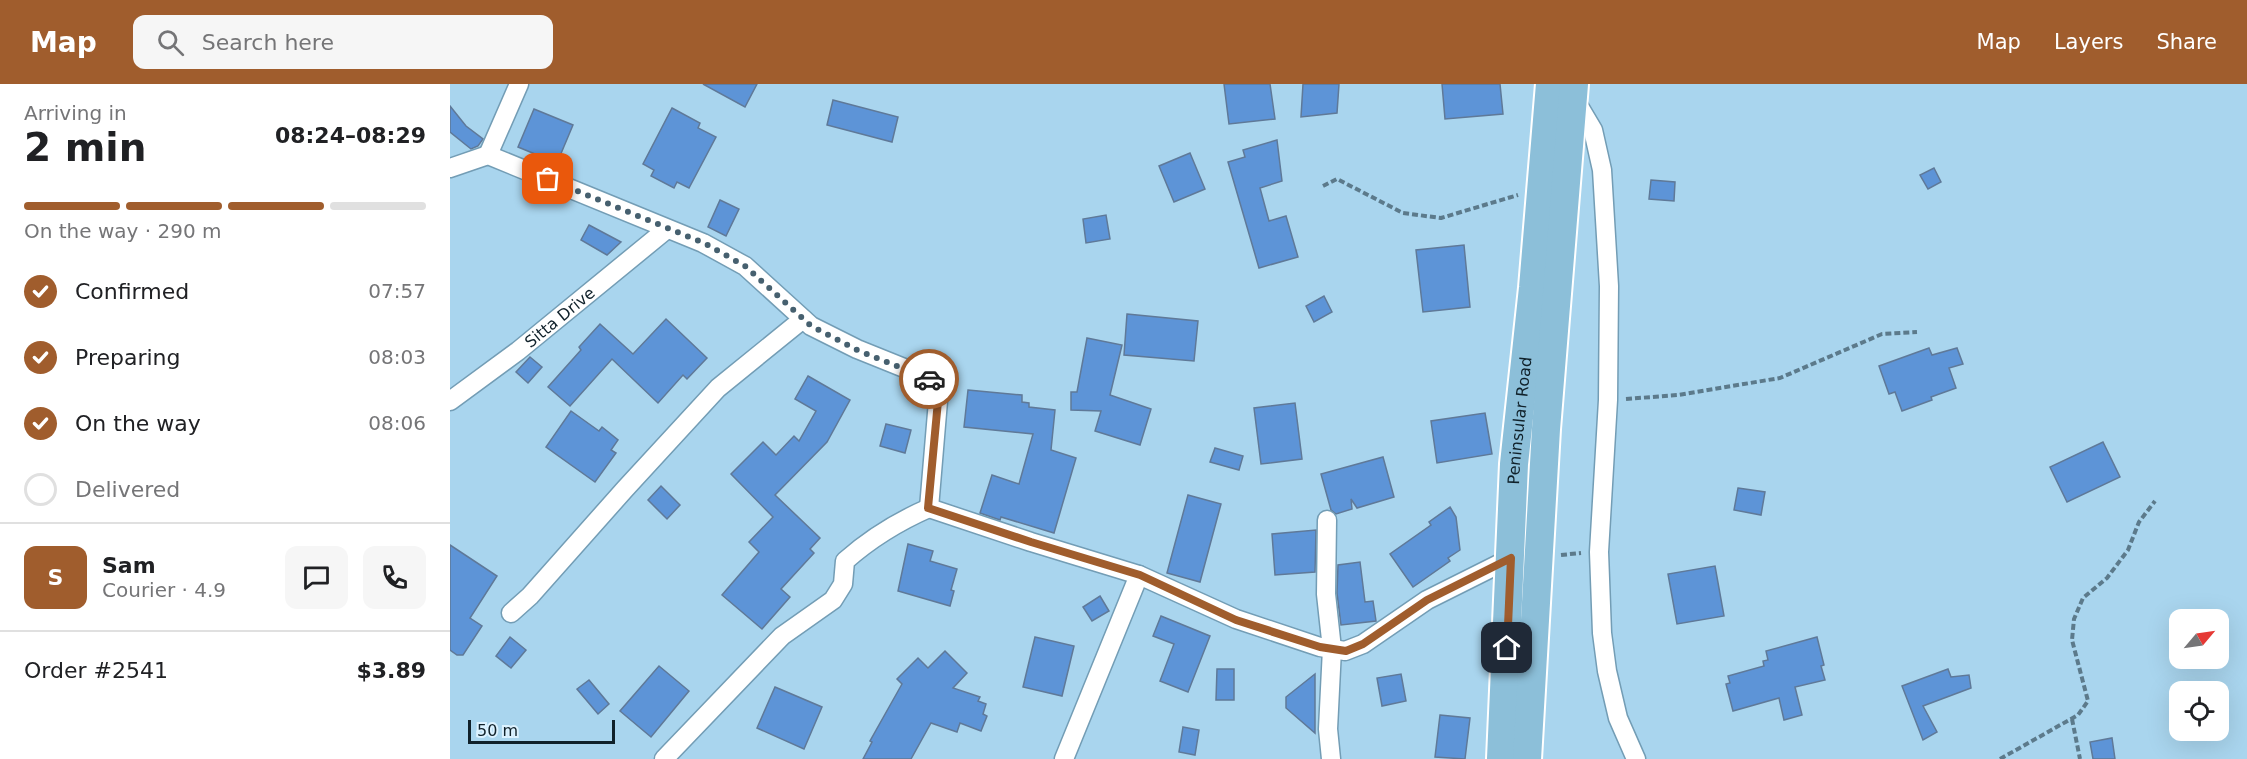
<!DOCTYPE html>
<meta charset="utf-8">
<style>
:root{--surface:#fff;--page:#f6f6f6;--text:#202124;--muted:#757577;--line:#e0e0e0;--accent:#a05d2d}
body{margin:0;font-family:"DejaVu Sans",sans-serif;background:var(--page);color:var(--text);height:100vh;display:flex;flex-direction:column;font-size:22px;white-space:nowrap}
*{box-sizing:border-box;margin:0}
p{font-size:20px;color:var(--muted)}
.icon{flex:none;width:33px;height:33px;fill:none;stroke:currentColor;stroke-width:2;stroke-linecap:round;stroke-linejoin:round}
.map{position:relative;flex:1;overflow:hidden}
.side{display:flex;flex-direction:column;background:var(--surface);width:450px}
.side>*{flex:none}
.needle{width:39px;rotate:61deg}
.controls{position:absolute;left:1719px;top:525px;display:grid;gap:12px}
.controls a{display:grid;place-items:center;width:60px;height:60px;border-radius:12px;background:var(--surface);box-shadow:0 6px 24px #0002;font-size:30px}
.scale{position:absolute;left:18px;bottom:15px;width:147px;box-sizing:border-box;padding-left:6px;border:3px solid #10212a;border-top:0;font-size:16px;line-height:21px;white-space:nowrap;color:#10212a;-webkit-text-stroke:4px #dcf2ff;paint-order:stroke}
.pin{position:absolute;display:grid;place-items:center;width:51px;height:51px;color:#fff;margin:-26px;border-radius:12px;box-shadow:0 3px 9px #0006}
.courier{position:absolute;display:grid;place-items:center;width:60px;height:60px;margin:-30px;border:4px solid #a05d2d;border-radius:50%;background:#fff;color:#222;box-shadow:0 2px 8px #0007}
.summary em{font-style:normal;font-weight:800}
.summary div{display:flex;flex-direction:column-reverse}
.summary{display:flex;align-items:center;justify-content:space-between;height:102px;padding:0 24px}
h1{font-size:39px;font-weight:800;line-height:45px}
.bar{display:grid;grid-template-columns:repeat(4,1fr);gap:9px 6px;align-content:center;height:72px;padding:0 24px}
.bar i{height:8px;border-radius:4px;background:var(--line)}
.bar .current{background:var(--accent)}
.bar p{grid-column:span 4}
.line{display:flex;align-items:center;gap:15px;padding:0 24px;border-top:2px solid var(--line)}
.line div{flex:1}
.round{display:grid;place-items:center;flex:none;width:63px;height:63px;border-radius:12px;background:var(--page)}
ol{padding:0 24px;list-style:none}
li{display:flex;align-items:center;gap:18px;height:66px}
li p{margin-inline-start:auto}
li .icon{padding:6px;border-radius:50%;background:var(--accent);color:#fff;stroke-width:4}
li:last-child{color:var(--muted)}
li i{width:33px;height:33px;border:3px solid var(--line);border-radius:50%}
header{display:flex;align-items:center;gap:36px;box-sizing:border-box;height:84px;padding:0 30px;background:var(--accent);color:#fff}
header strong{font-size:28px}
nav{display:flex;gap:33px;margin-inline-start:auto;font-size:21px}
.search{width:420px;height:54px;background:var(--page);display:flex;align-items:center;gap:15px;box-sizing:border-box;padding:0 21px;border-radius:12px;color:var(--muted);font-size:22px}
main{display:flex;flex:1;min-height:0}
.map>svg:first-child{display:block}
.building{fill:#5d94d7;stroke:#5f7998;stroke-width:1.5}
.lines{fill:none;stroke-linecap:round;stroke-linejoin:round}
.minor-casing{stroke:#739db5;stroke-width:21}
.primary-casing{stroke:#fff;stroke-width:32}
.path{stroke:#5c7a8b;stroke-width:4;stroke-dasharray:6 3;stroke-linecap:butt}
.minor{stroke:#fff;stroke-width:18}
.primary{stroke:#8cbfd9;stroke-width:28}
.done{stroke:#46606f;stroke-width:6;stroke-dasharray:0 10.8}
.route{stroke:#a05d2d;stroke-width:8}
.labels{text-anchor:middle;stroke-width:4.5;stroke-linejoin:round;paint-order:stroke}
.street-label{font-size:16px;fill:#10212a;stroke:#dcf2ff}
</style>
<header>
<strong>Map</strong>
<div class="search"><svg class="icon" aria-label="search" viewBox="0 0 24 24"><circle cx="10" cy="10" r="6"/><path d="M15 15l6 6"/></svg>Search here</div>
<nav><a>Map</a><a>Layers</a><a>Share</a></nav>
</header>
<main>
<section class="side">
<div class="summary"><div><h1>2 min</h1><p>Arriving in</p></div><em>08:24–08:29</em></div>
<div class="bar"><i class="current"></i><i class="current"></i><i class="current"></i><i></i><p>On the way · 290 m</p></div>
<ol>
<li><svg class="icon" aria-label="check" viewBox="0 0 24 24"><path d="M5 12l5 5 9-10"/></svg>Confirmed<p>07:57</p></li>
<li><svg class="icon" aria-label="check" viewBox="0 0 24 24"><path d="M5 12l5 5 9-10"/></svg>Preparing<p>08:03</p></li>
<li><svg class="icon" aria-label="check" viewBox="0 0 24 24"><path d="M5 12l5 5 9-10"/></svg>On the way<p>08:06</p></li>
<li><i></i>Delivered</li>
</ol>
<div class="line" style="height:108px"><b class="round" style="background:var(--accent);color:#fff">S</b><div><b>Sam</b><p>Courier · 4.9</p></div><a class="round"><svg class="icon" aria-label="chat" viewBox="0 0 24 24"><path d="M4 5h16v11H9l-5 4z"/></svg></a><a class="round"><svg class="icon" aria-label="phone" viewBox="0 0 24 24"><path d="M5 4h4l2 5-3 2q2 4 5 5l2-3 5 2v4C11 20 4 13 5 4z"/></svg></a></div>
<div class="line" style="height:78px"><div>Order #2541</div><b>$3.89</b></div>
</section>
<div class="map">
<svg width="1797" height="675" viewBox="0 0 1797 675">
<rect width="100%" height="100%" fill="#a9d5ee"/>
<g class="building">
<polygon points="253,0 307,0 295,23"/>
<polygon points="774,0 820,0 825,35 779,40"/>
<polygon points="853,0 889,0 887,29 851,33"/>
<polygon points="992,0 1050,0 1053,30 995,35"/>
<polygon points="383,16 448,33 442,58 377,41"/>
<polygon points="0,22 16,42 33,55 28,62 21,65 0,48"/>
<polygon points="222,24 250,39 248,44 266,53 239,104 227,98 224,104 201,92 204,86 193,80"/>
<polygon points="84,25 123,41 107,79 68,63"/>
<polygon points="827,56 832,97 810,104 819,137 836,132 848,173 809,184 778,78 795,73 793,66"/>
<polygon points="740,69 755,105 724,118 709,82"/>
<polygon points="1484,84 1491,98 1478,105 1470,91"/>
<polygon points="1201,96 1225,98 1224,117 1199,115"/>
<polygon points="270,116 289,125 276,152 258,143"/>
<polygon points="656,131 660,155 636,159 633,135"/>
<polygon points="139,141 171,158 157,171 131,156"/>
<polygon points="1014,161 1020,223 973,228 966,166"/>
<polygon points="874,212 882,228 864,238 856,222"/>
<polygon points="677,230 748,237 744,277 674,271"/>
<polygon points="216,235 257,274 237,295 233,291 208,319 162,275 120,322 98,303 131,266 129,263 150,240 183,270"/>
<polygon points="637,254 672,261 660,311 701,325 690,361 645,347 651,327 621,326 621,308 627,308"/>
<polygon points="1479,264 1482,271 1507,264 1513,280 1499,284 1506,304 1481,313 1482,316 1452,327 1445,308 1439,310 1429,282"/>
<polygon points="80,273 92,283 78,299 66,288"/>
<polygon points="358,292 400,316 377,358 325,411 370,454 360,465 364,469 331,505 340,513 312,545 272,511 309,468 299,458 323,433 281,390 313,358 326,371 344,352 349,357 366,327 345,315"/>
<polygon points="518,306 572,311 572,318 579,319 579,323 605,326 601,366 626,374 604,449 551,433 550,436 530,429 542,391 569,400 583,350 514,343"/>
<polygon points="845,319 852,375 811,380 804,324"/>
<polygon points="121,327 149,347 152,343 168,356 161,366 166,369 145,398 96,363"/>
<polygon points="1035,329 1042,370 987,379 981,337"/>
<polygon points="436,340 461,346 455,369 430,362"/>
<polygon points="1653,358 1670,393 1617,418 1600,383"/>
<polygon points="765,364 793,372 789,386 760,378"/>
<polygon points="933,373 944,413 907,424 901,415 902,425 886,430 881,426 871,390"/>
<polygon points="211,402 230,421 217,435 198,416"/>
<polygon points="1288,404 1315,408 1311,431 1284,426"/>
<polygon points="738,411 771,420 750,498 717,489"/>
<polygon points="1000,423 1006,433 1010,466 998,474 1000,477 963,503 940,470 981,441 979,438"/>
<polygon points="866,446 865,488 825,491 822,450"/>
<polygon points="458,460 483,467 480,477 507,485 501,506 504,507 500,522 448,507"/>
<polygon points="0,461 47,492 20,534 32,542 13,571 7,571 0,566"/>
<polygon points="910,478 915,518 923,517 926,537 891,541 887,509 888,481"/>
<polygon points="1265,482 1274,532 1227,540 1218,490"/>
<polygon points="650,512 659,527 642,537 633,523"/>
<polygon points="711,532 760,552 738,608 710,597 724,560 703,552"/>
<polygon points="60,553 76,566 61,584 46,572"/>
<polygon points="585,553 624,562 612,612 573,603"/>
<polygon points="1367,553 1374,581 1371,582 1375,596 1345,603 1352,631 1334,636 1329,614 1283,627 1276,600 1280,599 1278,592 1314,582 1313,577 1318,576 1316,567"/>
<polygon points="495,567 517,589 503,604 530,613 528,617 536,620 533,630 537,632 531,647 510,639 507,648 481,639 461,675 413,675 422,658 420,657 452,600 447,595 468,574 478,584"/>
<polygon points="209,582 239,607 201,653 170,627"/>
<polygon points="767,585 784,585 784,616 766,616"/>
<polygon points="1498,585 1501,593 1519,591 1521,604 1473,622 1487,648 1473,656 1452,602"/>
<polygon points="865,590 865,649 836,624 836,613"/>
<polygon points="951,590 956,617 932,622 927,594"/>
<polygon points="139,596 159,620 148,630 127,605"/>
<polygon points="325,603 372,623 354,665 307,644"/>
<polygon points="990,631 1020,634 1015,675 985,673"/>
<polygon points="733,643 749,646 745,671 729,668"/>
<polygon points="1662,654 1665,675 1643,675 1640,658"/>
</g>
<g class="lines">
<defs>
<g id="minor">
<polyline points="1124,14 1143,46 1152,86 1159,202 1158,316 1149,468 1152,549 1157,587 1168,634 1186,675"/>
<polyline points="38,71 69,0"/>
<polyline points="0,84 38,71 253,159 295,182 361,242 407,265 479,294 488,307 488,317 479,424"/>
<path id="s1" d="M0,317L68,267L217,145"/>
<polyline points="479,424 581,458 689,491 786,535 870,563 895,567 913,560 977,516 1061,474"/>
<polyline points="877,436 876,510 882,565 878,645 881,675"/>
<polyline points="61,529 80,512 175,405 268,304 353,235"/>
<path d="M214,675L332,552L383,516L393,500L395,477C421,454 447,438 479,424"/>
<polyline points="614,675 689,491"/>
</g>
<g id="primary">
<path id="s2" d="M1051,675L1064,380L1083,204L1100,0"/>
<polyline points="1077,675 1096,345 1124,0"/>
</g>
</defs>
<use href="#minor" class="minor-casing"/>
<use href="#primary" class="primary-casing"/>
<g class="path">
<polyline points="873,102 887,95 953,129 991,134 1068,111"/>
<polyline points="1176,315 1228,311 1330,294 1432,250 1467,248"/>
<polyline points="1111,471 1131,469"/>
<polyline points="1622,635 1630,675"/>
<polyline points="1550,675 1628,631 1638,617 1622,556 1624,535 1633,514 1657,494 1678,466 1689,438 1705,417"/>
</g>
<use href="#minor" class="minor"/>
<use href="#primary" class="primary"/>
</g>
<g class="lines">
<polyline class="done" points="98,95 254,159 295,182 361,242 407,266 479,295"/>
<polyline class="route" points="479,295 488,307 488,317 478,424 581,458 690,491 786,536 870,563 896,567 913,560 977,516 1061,474 1057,564"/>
</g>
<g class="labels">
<g class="street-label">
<text dy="6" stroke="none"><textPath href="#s1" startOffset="138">Sitta Drive</textPath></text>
<text dy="6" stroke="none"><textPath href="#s2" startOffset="339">Peninsular Road</textPath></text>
</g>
</g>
</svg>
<div class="controls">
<a><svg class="needle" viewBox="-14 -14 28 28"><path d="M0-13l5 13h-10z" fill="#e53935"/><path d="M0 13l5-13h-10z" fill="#757577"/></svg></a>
<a><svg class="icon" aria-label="locate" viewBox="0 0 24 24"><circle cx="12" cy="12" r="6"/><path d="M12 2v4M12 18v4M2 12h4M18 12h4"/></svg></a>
</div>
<div class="scale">50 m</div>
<div class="pin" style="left:98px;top:95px;background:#ea580c"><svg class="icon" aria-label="bag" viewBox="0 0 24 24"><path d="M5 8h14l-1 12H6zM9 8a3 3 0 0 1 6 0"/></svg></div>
<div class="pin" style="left:1057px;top:564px;background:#1f2937"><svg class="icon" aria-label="home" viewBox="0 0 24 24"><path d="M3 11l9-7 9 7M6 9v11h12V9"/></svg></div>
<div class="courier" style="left:479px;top:295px"><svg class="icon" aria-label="car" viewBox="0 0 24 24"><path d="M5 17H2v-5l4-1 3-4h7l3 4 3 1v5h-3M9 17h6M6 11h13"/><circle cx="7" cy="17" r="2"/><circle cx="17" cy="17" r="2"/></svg></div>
</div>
</main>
